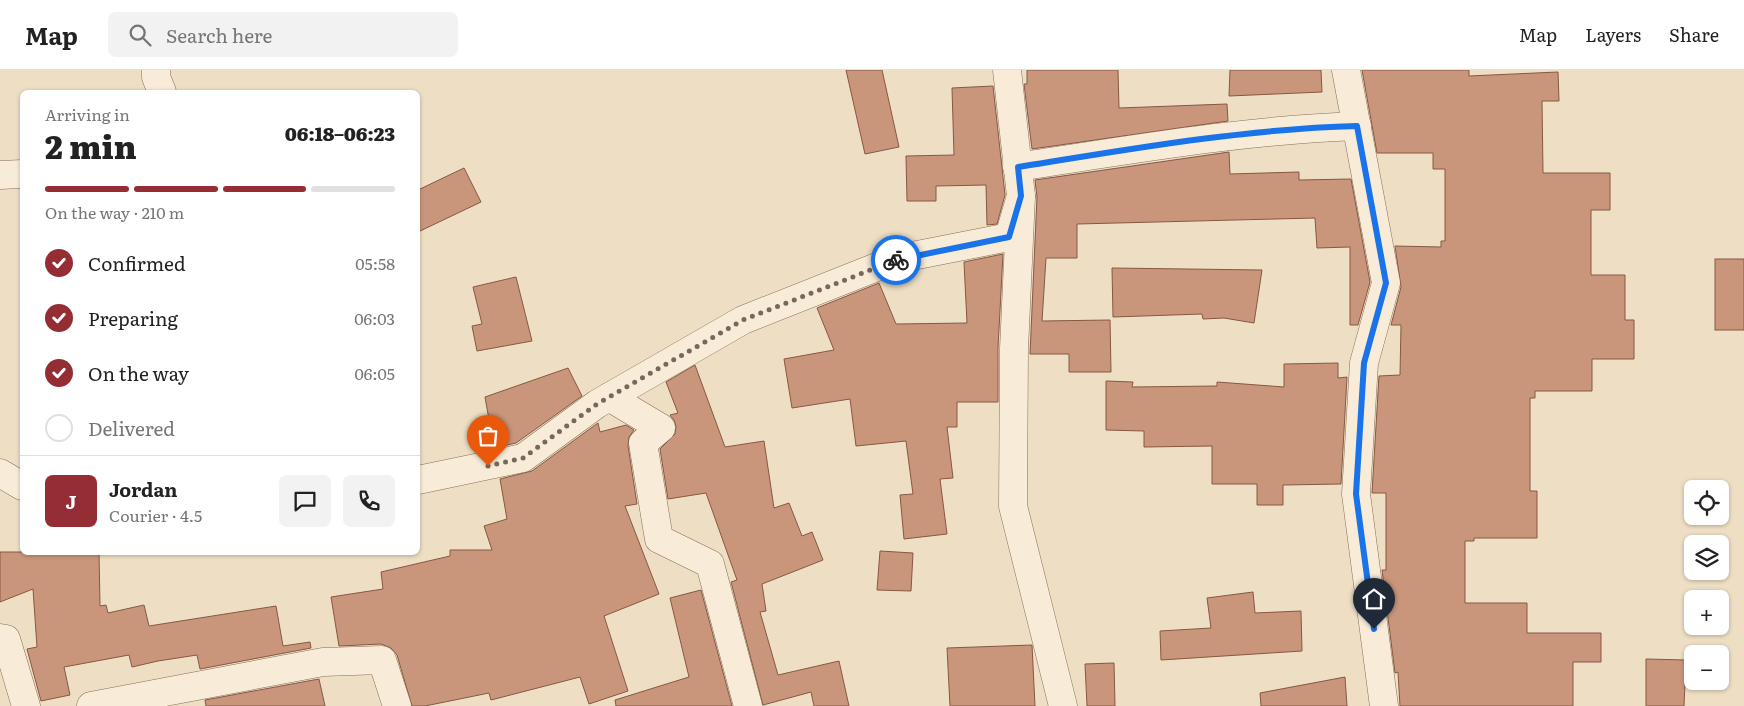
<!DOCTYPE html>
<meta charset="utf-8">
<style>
:root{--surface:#fff;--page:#f2f2f2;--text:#222;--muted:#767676;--line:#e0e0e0;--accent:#952d35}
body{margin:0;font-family:Literata,serif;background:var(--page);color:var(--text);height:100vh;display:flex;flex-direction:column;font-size:19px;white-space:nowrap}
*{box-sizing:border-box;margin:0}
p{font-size:16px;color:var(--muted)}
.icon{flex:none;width:28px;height:28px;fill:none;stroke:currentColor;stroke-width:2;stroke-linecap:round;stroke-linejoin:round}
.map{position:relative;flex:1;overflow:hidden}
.details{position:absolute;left:20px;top:20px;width:400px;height:465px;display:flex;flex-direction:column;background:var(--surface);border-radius:8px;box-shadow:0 1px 4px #0004}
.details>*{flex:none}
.buttons{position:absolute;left:1684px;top:410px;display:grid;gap:10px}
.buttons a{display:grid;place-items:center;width:45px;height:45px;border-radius:8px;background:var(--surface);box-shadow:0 1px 4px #0004;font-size:25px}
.pin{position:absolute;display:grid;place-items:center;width:42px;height:42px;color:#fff;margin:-51px -21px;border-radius:50% 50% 50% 0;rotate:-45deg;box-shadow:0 0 5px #0007}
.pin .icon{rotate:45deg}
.courier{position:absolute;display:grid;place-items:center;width:50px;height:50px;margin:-25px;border:4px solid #1a73e8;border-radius:50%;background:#fff;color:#222;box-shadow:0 1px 6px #0007}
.head em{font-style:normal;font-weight:800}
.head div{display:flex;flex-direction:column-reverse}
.head{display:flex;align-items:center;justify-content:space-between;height:85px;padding:0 25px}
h1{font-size:32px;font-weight:800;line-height:38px}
.bar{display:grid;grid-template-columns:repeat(4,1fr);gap:8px 5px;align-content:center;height:60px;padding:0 25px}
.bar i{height:6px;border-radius:4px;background:var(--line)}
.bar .on{background:var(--accent)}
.bar p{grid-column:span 4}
.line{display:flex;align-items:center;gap:12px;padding:0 25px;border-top:1px solid var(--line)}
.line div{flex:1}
.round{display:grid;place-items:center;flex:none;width:52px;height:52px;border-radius:8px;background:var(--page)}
ol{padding:0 25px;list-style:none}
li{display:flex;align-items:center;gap:15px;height:55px}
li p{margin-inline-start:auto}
li .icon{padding:5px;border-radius:50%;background:var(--accent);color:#fff;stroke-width:4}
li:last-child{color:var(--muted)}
li i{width:28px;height:28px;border:2px solid var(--line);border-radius:50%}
header{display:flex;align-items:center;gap:30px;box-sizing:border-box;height:70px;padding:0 25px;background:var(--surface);border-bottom:1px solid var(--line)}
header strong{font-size:24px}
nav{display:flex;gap:28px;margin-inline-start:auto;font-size:18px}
.search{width:350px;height:45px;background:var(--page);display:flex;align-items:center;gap:12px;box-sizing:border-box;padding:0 18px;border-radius:8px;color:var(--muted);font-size:19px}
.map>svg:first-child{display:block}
.building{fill:#ca967b;stroke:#865842}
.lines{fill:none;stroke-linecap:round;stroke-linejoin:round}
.street-casing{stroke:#876f5b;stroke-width:29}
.street{stroke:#f8ecd8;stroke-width:28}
.done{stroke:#776859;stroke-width:5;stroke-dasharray:0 9}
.route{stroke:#1a73e8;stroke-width:6}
</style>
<header>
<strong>Map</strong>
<div class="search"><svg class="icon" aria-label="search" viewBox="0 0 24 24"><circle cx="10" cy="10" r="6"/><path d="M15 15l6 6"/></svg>Search here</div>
<nav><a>Map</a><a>Layers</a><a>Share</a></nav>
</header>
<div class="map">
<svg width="1744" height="636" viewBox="0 0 1744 636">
<rect width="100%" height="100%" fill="#eddec4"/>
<g class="building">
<polygon points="846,0 882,0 899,77 865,84"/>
<polygon points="1027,0 1118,0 1119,38 1227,34 1228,51 1032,79 1024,14 1027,14"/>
<polygon points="1230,0 1321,0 1322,22 1229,26"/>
<polygon points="1362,0 1469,0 1469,6 1558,2 1559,31 1542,31 1543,103 1610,103 1610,140 1591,140 1591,205 1625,205 1625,250 1634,250 1634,289 1592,289 1592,321 1535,321 1535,328 1530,328 1530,421 1537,421 1537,468 1474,468 1474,471 1465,471 1465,533 1527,533 1527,563 1601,563 1601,592 1573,592 1573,636 1400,636 1398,602 1395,603 1382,500 1386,500 1386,423 1372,423 1379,306 1400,305 1401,255 1391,255 1401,217 1395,176 1441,177 1441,171 1445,171 1445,99 1433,99 1433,83 1377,83"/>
<polygon points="993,16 1005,125 997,154 987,155 986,115 936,116 936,131 907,131 906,86 954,85 952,18"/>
<polygon points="1229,82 1230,104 1299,102 1299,110 1351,109 1370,212 1358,255 1350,255 1350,177 1317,178 1315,148 1077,154 1077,188 1046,188 1042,251 1110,250 1111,302 1069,302 1069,284 1030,284 1037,127 1035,110"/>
<polygon points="464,98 481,132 418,162 418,120"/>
<polygon points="1003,184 998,278 998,332 957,332 957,357 947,357 953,408 940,409 947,464 904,469 900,425 913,424 906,371 856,376 850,329 792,338 784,289 834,280 817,238 879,213 896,254 967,253 964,192"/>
<rect x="1715" y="189" width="29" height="71"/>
<polygon points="1112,198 1262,200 1254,253 1224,248 1203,249 1202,244 1113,247"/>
<polygon points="516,207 532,271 477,281 472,256 482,254 473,217"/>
<polygon points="1338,293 1338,308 1347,307 1341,414 1283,415 1283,435 1257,435 1257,414 1212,414 1212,376 1144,377 1144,361 1106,360 1106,311 1133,312 1132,317 1217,316 1217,312 1284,317 1284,294"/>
<polygon points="695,295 725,377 764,371 774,438 789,433 802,466 812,462 823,490 762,514 766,541 760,542 778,605 839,591 849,636 814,636 811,622 763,635 731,512 737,510 706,423 668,429 660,379 675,364 676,356 674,350 670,345 678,343 666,312"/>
<polygon points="568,298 582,326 516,373 494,378 485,327"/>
<polygon points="598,353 600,362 626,355 634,360 629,367 628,376 637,434 625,436 659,524 604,546 628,621 589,634 580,607 491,630 489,623 425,636 412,636 397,585 391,578 381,574 339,576 331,527 383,519 381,502 450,486 450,480 492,480 484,456 507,449 500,409 532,401"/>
<polygon points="880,481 913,483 911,521 877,520"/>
<polygon points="0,482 99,482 100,536 106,535 108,543 144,535 149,556 276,536 283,576 310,572 311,578 200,599 197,585 158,591 132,597 129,585 64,597 70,625 41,631 27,579 37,577 33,519 0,532"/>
<polygon points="701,520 732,636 616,636 615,630 689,607 670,528"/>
<polygon points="1253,522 1255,543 1301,541 1302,581 1161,590 1160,561 1211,558 1207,528"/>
<polygon points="1032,575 1035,636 950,636 947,578"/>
<polygon points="1646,589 1686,590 1684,636 1646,636"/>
<polygon points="1114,593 1115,636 1087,636 1085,594"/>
<polygon points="1345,607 1347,636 1261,636 1260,623"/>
<polygon points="319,609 325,636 206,636 205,630"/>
</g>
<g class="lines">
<defs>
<g id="street">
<polyline points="156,0 156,7 162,22"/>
<polyline points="1007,0 1021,126 1014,279 1013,436 1063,636"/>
<polyline points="1346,0 1386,213 1364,293 1356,424 1384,636"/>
<path d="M1017,97C1130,80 1243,60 1357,56"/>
<polyline points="0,105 22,104"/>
<polyline points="609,327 661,358 643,373 659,469 710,494 748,636"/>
<polyline points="0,403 22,416"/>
<polyline points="418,410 523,388 597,334 743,250 897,189 1009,167 1021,126"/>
<polyline points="0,568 6,569 26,636"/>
<polyline points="91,636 323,592 382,590 397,636"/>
</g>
</defs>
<use href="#street" class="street-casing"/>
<use href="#street" class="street"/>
</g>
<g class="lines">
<polyline class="done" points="488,396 523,388 597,334 743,250 896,190"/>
<path class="route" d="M896,190L1009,167L1021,126L1018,97C1130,79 1243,59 1357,56L1386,213L1364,293L1356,424L1374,559"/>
</g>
</svg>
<div class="buttons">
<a><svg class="icon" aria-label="locate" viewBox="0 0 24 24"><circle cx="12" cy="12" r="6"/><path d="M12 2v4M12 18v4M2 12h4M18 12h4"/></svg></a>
<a><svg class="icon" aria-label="layers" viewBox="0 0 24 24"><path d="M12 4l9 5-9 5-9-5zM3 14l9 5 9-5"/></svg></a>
<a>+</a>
<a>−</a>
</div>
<div class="pin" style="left:488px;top:396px;background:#ea580c"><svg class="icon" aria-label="bag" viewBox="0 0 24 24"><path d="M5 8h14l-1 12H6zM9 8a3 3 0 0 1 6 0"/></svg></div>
<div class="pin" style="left:1374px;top:559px;background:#1f2937"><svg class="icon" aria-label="home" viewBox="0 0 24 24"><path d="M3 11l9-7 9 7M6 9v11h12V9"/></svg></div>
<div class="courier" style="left:896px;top:190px"><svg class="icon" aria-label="bike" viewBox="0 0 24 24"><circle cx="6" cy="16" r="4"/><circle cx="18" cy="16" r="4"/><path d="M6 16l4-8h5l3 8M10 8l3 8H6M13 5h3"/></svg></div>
<section class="details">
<div class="head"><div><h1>2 min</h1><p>Arriving in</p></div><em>06:18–06:23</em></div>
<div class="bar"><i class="on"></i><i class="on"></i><i class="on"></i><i></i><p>On the way · 210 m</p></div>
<ol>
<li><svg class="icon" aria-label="check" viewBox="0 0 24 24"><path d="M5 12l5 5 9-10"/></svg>Confirmed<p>05:58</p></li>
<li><svg class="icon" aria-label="check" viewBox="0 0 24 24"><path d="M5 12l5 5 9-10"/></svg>Preparing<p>06:03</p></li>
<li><svg class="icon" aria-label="check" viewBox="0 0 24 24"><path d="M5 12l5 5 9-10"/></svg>On the way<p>06:05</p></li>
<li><i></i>Delivered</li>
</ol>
<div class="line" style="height:90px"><b class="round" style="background:var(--accent);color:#fff">J</b><div><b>Jordan</b><p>Courier · 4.5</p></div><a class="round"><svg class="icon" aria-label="chat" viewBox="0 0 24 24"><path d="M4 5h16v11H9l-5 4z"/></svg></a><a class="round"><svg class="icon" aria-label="phone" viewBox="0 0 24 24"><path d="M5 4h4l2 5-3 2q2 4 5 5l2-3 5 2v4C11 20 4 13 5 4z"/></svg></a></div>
</section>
</div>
